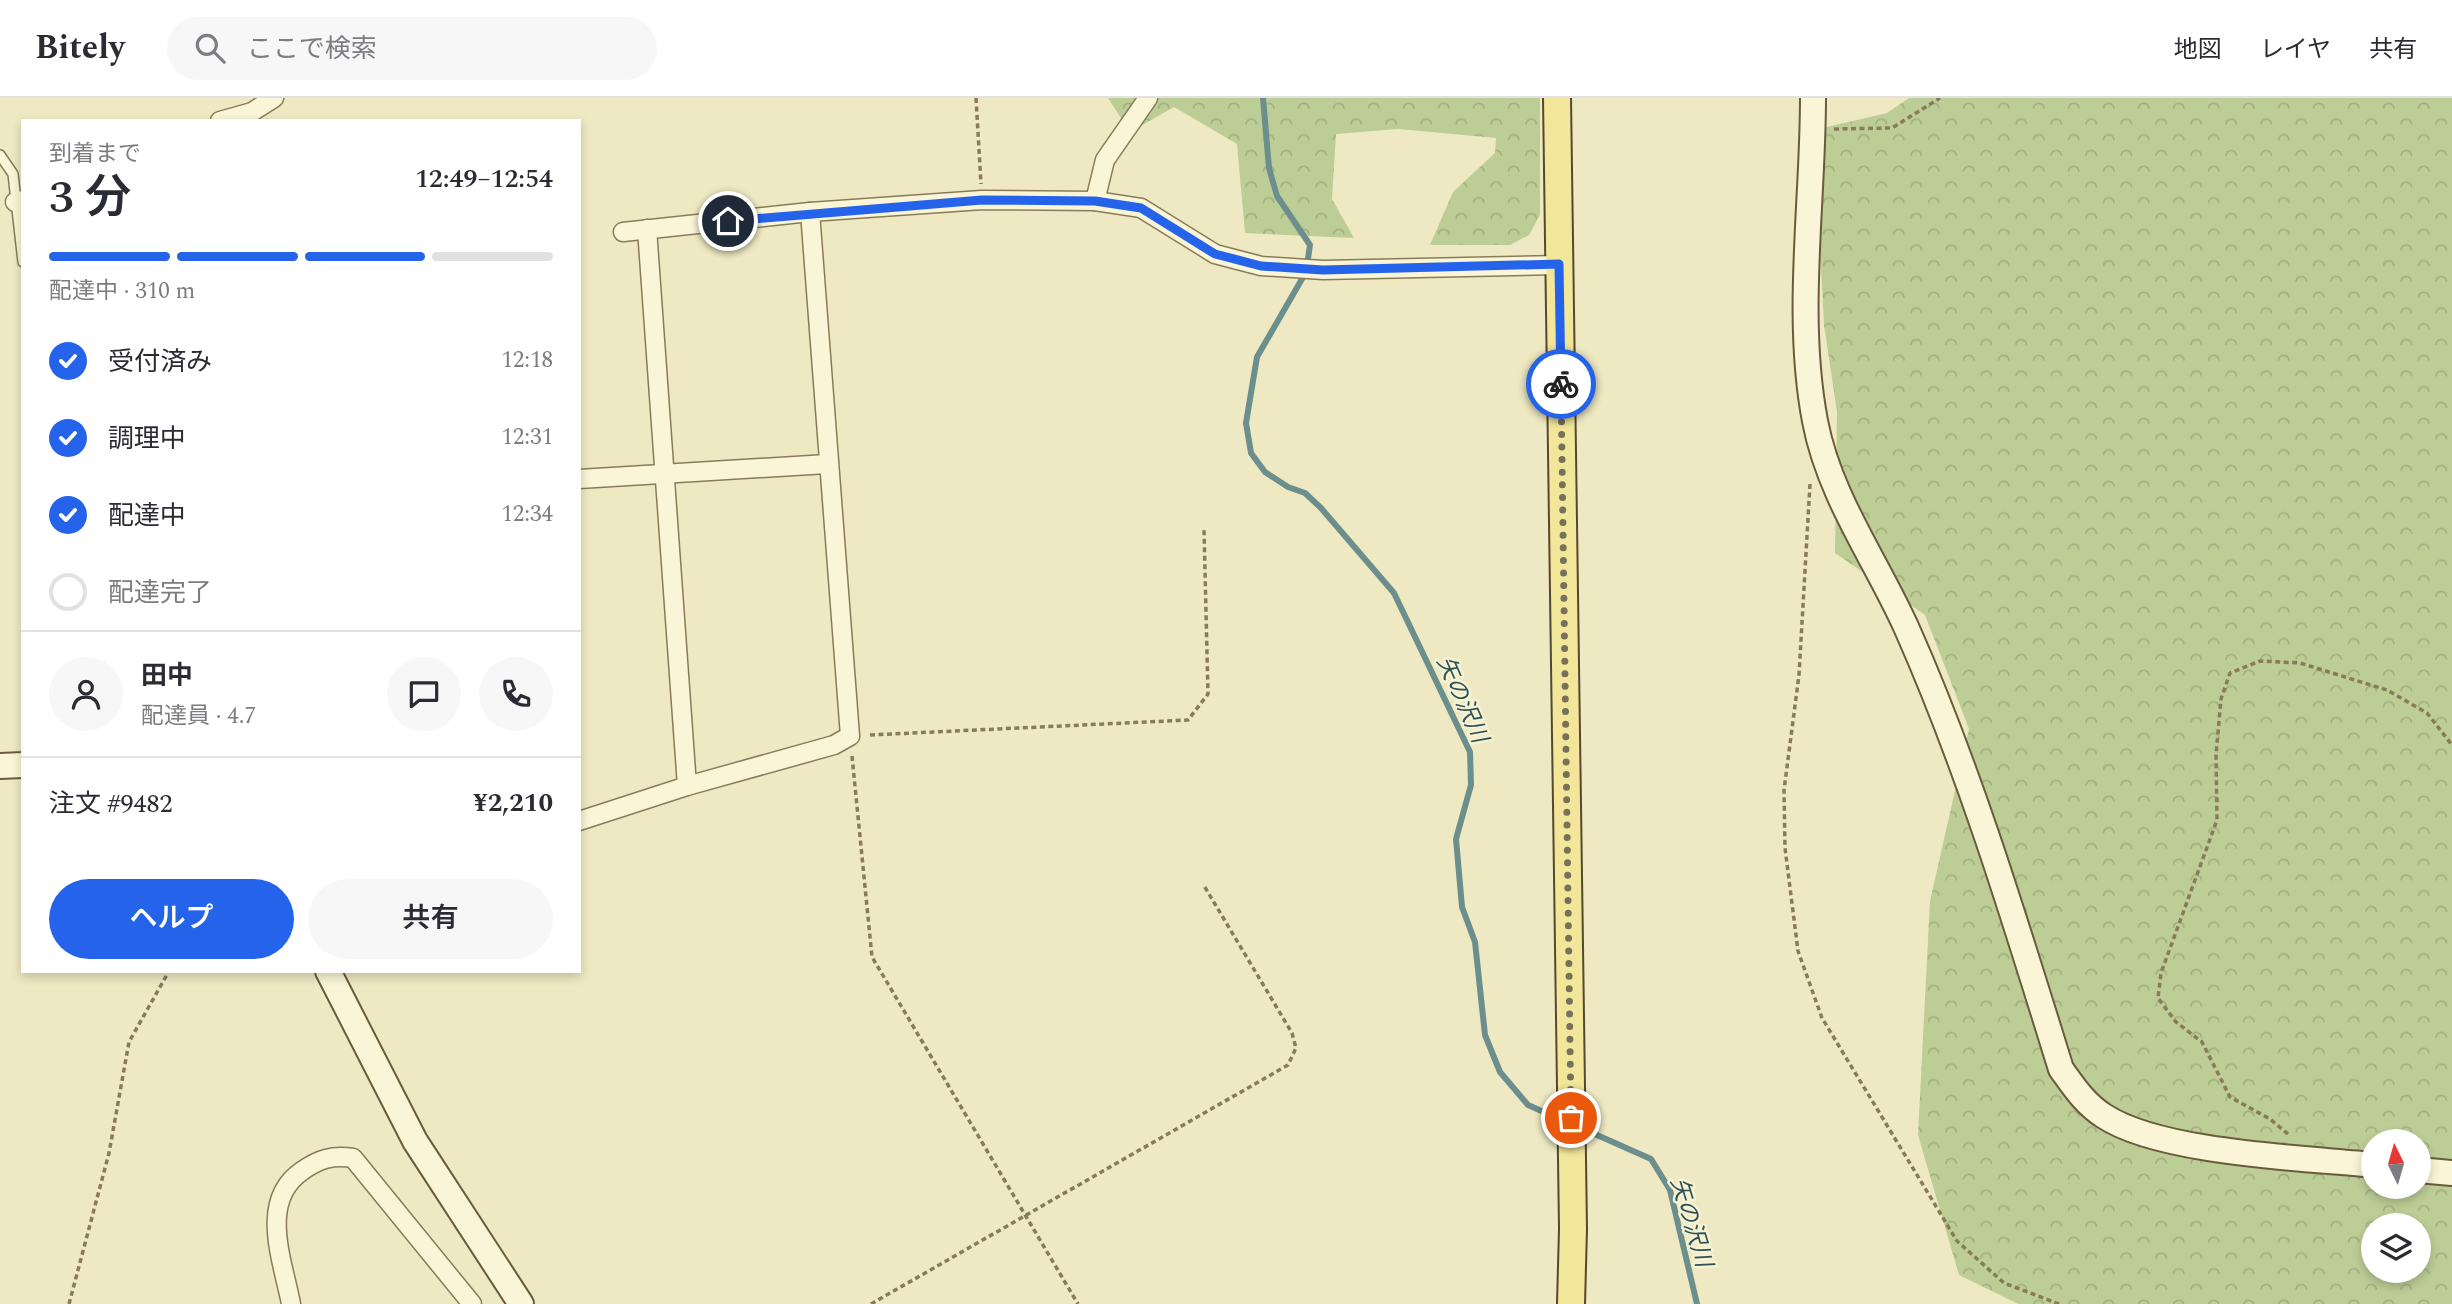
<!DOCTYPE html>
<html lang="ja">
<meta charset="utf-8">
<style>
:root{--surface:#fff;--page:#f7f7f7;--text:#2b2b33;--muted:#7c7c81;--line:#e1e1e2;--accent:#2563eb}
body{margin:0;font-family:Spectral,"Noto Sans JP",serif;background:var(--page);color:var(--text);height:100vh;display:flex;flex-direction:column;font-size:26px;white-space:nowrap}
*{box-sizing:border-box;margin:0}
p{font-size:23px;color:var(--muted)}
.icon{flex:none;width:38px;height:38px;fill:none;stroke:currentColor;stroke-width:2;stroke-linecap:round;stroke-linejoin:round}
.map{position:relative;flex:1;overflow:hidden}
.sheet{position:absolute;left:21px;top:21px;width:560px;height:854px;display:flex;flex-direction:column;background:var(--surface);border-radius:0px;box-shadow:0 4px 10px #0003}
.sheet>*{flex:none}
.needle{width:46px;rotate:355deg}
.controls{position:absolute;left:2361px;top:1031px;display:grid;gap:14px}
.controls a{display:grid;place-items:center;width:70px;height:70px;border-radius:50%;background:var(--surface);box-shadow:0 4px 10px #0003;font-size:35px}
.pin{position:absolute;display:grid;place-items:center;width:60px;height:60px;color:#fff;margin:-30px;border:4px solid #fff;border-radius:50%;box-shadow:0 2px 7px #0007}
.courier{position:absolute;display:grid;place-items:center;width:70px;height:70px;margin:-35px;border:5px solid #2563eb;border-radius:50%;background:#fff;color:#222;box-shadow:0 2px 9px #0007}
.overview em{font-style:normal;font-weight:600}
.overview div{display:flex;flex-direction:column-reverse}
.overview{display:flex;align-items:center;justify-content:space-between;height:119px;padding:0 28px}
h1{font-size:46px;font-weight:600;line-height:52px}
.bar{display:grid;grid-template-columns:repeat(4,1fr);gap:10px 7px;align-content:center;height:84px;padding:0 28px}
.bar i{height:9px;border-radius:5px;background:var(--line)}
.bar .on{background:var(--accent)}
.bar p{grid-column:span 4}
.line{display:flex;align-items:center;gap:18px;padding:0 28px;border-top:2px solid var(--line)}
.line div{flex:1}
.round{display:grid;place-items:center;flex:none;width:74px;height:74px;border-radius:37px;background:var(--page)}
ol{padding:0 28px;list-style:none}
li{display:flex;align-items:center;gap:21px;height:77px}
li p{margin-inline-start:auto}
li .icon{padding:7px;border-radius:50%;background:var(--accent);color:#fff;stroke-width:4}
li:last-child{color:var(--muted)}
li i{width:38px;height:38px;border:4px solid var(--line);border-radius:50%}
.action{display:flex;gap:14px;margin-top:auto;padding:14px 28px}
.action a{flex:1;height:80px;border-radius:42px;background:var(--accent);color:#fff;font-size:28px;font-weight:600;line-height:80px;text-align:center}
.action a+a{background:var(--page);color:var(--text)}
header{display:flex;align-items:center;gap:42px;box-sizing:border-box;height:98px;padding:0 35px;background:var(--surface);border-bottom:2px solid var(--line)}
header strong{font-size:33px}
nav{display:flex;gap:38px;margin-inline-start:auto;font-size:24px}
.search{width:490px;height:63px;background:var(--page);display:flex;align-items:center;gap:18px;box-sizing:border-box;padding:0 24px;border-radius:38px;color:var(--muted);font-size:26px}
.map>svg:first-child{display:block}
.forest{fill:url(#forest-crowns);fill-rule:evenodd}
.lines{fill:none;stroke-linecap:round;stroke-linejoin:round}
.stream{stroke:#6c8f8d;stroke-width:6}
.lane-casing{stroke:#897b59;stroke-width:12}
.street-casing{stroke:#897b59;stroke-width:21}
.secondary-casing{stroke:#6a5b3c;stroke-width:28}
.primary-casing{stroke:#56482e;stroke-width:30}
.path{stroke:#897b59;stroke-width:3.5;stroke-dasharray:5 3.5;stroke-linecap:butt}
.lane{stroke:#f9f5d6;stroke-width:9}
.street{stroke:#f9f5d6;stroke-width:18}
.secondary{stroke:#f9f5d6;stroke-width:24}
.primary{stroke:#f2e69a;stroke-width:26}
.done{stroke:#787057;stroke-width:7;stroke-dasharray:0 12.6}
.route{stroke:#2563eb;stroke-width:9}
.labels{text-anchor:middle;stroke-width:5;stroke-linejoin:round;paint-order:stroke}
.water-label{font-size:23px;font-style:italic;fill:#2d5358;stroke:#f6f2d2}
</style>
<header>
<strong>Bitely</strong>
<div class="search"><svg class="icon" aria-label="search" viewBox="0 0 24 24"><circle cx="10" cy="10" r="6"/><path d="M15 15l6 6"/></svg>ここで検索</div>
<nav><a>地図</a><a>レイヤ</a><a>共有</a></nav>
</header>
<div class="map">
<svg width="2452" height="1206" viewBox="0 0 2452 1206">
<defs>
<pattern id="forest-crowns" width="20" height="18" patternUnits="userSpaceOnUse" patternTransform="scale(1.75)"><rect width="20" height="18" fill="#bdcd96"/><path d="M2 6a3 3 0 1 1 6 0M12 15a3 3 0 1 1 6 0" fill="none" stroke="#a3b081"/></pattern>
</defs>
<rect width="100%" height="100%" fill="#eee9c2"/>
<g class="forest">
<polygon points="1108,0 1540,0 1540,117 1529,137 1510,147 1430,147 1453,94 1495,55 1496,40 1398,31 1336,36 1332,101 1354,140 1245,135 1237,46 1174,9 1130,34"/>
<path d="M1909,0H2452V1206H2018L1959,1177L1918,1037L1930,803L1969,631L1925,517L1835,455L1837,314L1824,227L1814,32L1887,15ZM2373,1043H2418V1088H2373ZM2373,1127H2418V1172H2373Z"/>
</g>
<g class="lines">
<g class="stream">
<polyline points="1263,0 1269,70 1277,98 1310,147 1306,174 1257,259 1246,325 1251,355 1265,374 1288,389 1305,395 1321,410 1394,495 1470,654 1471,687 1456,741 1462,809 1475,844 1485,937 1500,974 1528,1007 1566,1024"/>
<polyline points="1579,1029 1651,1061 1670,1092 1697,1206"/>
</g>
<defs>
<polyline id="lane" points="0,57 13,76 23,164"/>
<g id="street">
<polyline points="220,23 252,14 274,0"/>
<polyline points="1095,103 1141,110 1215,156 1261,168 1323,172 1559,167"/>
<polyline points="15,104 23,102"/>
<polyline points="647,131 687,688"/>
<polyline points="623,134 810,114 982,102 1095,103 1105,62 1148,0"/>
<polyline points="579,381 827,366"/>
<polyline points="579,723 687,688 834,647 850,638 810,114"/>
<path d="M291,1206C283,1163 258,1103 302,1073C319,1061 332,1057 353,1060L472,1206"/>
</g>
<g id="secondary">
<path d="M1813,0C1813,106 1795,218 1815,323C1829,398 1876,462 1907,531C1970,673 2015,823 2061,971C2074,989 2085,1006 2104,1018C2160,1055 2304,1060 2373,1067"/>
<polyline points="0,668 23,667"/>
<polyline points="328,873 415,1043 521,1206"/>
<polyline points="2418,1072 2452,1075"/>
</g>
<polyline id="primary" points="1557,0 1573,1131 1571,1206"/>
</defs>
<use href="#lane" class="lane-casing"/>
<use href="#street" class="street-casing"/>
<use href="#secondary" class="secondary-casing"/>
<use href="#primary" class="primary-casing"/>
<g class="path">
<polyline points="976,0 981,86"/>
<polyline points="1834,31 1892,30 1940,0"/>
<polyline points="1810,386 1799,577 1784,692 1785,750 1798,853 1822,920 1957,1143 2004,1185 2059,1206"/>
<polyline points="870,637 1188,622 1208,596 1204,431"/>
<polyline points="852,658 872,859 1078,1206"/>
<polyline points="2288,1036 2270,1021 2230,999 2202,944 2176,924 2158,900 2161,875 2217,722 2216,657 2221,601 2230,575 2260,563 2300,565 2387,592 2427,615 2452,647"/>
<polyline points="69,1206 109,1055 129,944 169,873"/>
<polyline points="871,1206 1288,967 1296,950 1292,935 1203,786"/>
</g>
<use href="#lane" class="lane"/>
<use href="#street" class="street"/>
<use href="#secondary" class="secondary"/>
<use href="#primary" class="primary"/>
</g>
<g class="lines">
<polyline class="done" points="1561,286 1571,1020"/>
<polyline class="route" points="728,123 982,102 1095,103 1141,110 1215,156 1261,168 1323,172 1559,166 1561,286"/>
</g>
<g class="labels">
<g class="water-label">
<text transform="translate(1463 601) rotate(66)" y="8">矢の沢川</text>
<text transform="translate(1692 1124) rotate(73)" y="8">矢の沢川</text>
</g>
</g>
</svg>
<div class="controls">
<a><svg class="needle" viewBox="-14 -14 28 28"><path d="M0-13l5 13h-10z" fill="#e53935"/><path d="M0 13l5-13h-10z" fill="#7c7c81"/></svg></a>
<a><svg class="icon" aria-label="layers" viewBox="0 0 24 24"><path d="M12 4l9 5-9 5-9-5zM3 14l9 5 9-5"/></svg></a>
</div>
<div class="pin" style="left:1571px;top:1020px;background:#ea580c"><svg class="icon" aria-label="bag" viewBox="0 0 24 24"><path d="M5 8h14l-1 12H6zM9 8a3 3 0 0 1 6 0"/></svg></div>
<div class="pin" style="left:728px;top:123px;background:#1f2937"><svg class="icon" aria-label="home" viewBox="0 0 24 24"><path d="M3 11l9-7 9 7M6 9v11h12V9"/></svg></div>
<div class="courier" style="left:1561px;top:286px"><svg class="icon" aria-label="bike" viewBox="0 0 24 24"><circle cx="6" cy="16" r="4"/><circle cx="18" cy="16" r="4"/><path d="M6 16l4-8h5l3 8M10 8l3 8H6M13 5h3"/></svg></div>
<section class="sheet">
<div class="overview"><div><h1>3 分</h1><p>到着まで</p></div><em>12:49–12:54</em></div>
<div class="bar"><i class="on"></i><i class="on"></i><i class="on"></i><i></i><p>配達中 · 310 m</p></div>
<ol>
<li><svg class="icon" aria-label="check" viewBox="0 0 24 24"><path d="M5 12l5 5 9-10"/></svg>受付済み<p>12:18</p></li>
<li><svg class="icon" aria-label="check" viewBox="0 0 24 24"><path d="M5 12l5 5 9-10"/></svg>調理中<p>12:31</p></li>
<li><svg class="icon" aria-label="check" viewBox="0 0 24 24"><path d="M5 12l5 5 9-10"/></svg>配達中<p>12:34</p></li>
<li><i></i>配達完了</li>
</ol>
<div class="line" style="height:126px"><a class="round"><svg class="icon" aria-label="person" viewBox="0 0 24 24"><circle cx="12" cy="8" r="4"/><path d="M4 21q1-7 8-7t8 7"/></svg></a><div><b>田中</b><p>配達員 · 4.7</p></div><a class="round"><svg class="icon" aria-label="chat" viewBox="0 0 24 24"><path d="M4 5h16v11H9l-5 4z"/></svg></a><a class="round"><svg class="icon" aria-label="phone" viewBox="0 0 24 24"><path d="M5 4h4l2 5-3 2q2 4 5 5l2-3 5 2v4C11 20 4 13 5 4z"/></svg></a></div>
<div class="line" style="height:91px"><div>注文 #9482</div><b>¥2,210</b></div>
<div class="action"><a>ヘルプ</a><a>共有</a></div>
</section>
</div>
